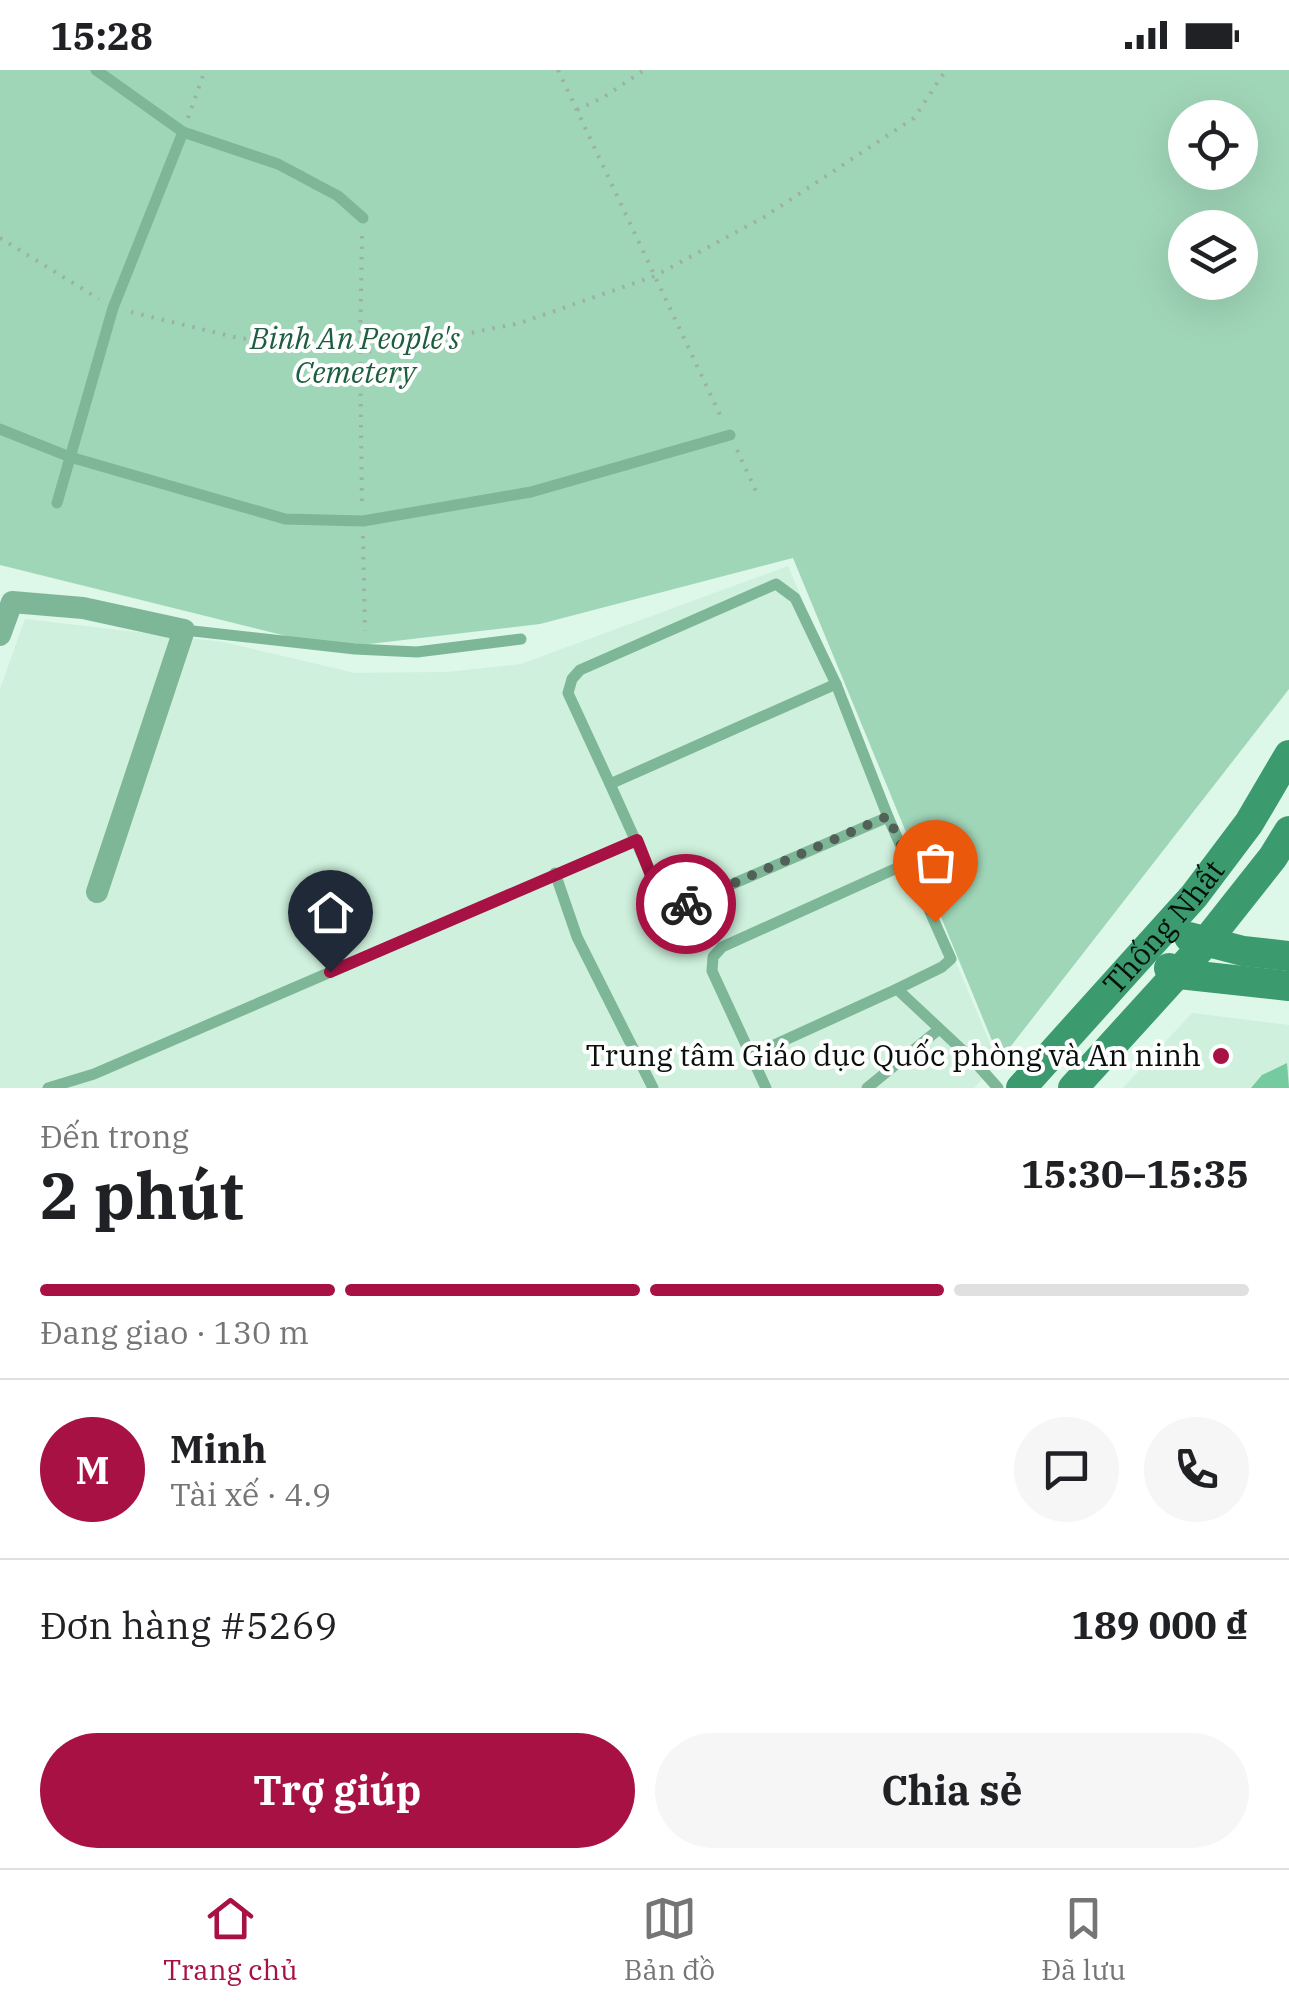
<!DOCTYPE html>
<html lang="vi">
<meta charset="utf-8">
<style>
:root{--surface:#fff;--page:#f6f6f6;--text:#202124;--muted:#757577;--line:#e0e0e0;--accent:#a71143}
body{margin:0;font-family:"IBM Plex Serif",serif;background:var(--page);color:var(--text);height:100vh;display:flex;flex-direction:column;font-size:38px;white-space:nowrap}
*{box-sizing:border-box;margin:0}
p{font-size:32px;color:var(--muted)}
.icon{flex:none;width:55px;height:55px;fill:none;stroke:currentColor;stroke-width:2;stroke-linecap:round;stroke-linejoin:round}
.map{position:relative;height:1018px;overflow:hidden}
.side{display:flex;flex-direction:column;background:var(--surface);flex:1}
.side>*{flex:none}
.buttons{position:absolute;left:1168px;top:30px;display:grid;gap:20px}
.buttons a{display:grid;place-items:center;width:90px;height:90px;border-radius:50%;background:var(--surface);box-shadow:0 10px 40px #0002;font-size:50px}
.pin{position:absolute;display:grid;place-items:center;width:85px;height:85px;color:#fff;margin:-102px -42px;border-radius:50% 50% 50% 0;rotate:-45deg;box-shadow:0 0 10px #0007}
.pin .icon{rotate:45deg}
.courier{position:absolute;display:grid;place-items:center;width:100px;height:100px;margin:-50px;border:8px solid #a71143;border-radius:50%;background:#fff;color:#222;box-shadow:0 2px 12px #0007}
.summary em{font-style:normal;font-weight:800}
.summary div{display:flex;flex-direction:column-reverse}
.summary{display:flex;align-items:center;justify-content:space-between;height:170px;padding:0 40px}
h1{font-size:65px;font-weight:800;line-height:75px}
.bar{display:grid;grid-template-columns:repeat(4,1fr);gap:15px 10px;align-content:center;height:120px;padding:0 40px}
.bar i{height:12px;border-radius:8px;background:var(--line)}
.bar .active{background:var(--accent)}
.bar p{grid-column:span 4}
.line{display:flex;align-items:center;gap:25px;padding:0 40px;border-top:2px solid var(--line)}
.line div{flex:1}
.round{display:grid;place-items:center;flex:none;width:105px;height:105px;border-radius:52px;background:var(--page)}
.primary-button{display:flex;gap:20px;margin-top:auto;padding:20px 40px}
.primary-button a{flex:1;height:115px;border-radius:60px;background:var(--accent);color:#fff;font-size:40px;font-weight:800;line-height:115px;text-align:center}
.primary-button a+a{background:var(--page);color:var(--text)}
.status{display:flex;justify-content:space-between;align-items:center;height:70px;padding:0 50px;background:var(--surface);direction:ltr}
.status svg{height:28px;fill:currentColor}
.menu{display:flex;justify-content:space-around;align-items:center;height:140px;border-top:2px solid var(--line);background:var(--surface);font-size:28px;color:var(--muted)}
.menu a{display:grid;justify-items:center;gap:5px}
.menu .active{color:var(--accent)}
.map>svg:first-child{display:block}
.built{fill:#cef0dc}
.green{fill:#a0d6b8;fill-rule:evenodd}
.water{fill:#75ca9f}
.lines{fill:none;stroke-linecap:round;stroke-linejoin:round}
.path{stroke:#9cb1a5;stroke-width:4;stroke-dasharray:2.5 8;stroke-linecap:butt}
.lane{stroke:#7eb798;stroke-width:11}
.street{stroke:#7eb798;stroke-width:22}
.secondary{stroke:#3b9a6e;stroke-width:30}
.done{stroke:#526158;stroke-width:10;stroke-dasharray:0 18}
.route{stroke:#a71143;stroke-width:12}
.poi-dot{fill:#a71143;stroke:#fff;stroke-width:4}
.labels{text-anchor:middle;stroke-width:8;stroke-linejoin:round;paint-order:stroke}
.park-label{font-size:30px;font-style:italic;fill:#1d5d40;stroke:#fff}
.street-label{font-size:30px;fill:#07100b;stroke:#fff}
.poi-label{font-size:30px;fill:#07100b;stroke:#fff;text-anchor:end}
</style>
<div class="status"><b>15:28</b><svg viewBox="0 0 49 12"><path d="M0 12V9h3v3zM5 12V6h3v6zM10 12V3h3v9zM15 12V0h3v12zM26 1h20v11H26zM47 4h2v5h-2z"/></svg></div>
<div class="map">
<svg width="1289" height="1018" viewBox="0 0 1289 1018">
<rect width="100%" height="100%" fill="#ddf7e8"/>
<g class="built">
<polygon points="788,496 998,992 974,1018 0,1018 0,619 25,549 223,572 355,603 447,602 521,594"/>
<polygon points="1192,943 1289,955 1289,1018 1123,1018"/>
</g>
<path class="green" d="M0,0H1289V619L1000,990L793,488L540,554L335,578L0,495ZM1185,48H1240V102H1185ZM1185,158H1240V212H1185Z"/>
<polygon class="water" points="1287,993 1289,1018 1251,1018 1262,1005"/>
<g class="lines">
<g class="path">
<polyline points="558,0 722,349"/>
<polyline points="577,40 604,27 644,0"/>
<polyline points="188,48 205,0"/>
<polyline points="362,166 360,280 362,436"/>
<polyline points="0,168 99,229"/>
<polyline points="131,242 238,268 376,282 520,253 655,206 764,147 914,48 946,0"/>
<polyline points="737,380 756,421"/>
<polyline points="363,466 365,561"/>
</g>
<g class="lane">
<polyline points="96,0 183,62 278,94 338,126 363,148"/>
<polyline points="0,359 70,387 285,449 363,451 531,422 730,365"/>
<polyline points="57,433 113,238 183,62"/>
<polyline points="184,560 355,579 417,582 521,569"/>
<polyline points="836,614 610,714 661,827 674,834 686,834 888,747 951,889 942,897 897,919"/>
<polyline points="610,714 568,623 572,609 580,600 776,514 795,528 836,614 888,747"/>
<polyline points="555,803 577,867 653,1018"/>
<polyline points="750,986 897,919 974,991 998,1018"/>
<polyline points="48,1018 94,1004 637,770"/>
<polyline points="766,1018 712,901 713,887 722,877 908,793"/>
<polyline points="867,1018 938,960"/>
</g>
<polyline class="street" points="0,565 12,532 83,538 184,560 97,822"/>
<g class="secondary">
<polyline points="1189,867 1243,881 1289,886"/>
<polyline points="1169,898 1179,904 1289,916"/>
<path id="s1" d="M1021,1018L1194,826L1249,753L1289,685"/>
<polyline points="1073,1018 1205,873 1273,787 1289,761"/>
</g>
</g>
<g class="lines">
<polyline class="done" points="686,834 888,746 935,852"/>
<polyline class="route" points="330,902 637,770 660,828 674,834 686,834"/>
</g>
<circle class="poi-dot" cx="1221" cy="986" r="10"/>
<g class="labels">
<g class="park-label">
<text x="355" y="279">Binh An People's<tspan x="355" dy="34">Cemetery</tspan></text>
</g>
<g class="street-label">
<text dy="10" stroke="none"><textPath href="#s1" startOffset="215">Thống Nhất</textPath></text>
</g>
<g class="poi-label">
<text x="1201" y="996">Trung tâm Giáo dục Quốc phòng và An ninh</text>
</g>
</g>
</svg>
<div class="buttons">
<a><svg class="icon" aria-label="locate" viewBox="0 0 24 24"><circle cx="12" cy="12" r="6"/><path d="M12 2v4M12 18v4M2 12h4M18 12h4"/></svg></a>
<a><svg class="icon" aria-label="layers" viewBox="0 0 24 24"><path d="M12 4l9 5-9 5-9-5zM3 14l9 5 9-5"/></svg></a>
</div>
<div class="pin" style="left:935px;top:852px;background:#ea580c"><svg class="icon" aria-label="bag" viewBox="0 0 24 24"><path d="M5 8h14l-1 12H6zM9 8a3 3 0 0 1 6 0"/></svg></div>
<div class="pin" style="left:330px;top:902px;background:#1f2937"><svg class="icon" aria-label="home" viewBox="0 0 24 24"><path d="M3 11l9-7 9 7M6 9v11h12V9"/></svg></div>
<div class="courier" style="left:686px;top:834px"><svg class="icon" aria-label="bike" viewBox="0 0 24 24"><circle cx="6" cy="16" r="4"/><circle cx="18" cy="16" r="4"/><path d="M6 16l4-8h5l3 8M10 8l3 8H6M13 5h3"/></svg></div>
</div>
<section class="side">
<div class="summary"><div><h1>2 phút</h1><p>Đến trong</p></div><em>15:30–15:35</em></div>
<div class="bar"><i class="active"></i><i class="active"></i><i class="active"></i><i></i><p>Đang giao · 130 m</p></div>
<div class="line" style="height:180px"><b class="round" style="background:var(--accent);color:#fff">M</b><div><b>Minh</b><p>Tài xế · 4.9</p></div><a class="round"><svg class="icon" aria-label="chat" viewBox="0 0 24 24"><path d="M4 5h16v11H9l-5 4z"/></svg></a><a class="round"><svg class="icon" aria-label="phone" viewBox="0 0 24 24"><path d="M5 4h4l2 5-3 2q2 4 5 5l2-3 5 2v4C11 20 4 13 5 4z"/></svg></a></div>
<div class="line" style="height:130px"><div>Đơn hàng #5269</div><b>189 000 ₫</b></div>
<div class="primary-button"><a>Trợ giúp</a><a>Chia sẻ</a></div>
</section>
<nav class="menu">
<a class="active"><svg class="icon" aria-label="home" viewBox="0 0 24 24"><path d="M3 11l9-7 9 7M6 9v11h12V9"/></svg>Trang chủ</a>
<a><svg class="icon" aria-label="map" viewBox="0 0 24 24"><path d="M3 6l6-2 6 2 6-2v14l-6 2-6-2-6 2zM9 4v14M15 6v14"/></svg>Bản đồ</a>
<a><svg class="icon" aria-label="saved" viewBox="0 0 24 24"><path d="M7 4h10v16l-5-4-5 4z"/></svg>Đã lưu</a>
</nav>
